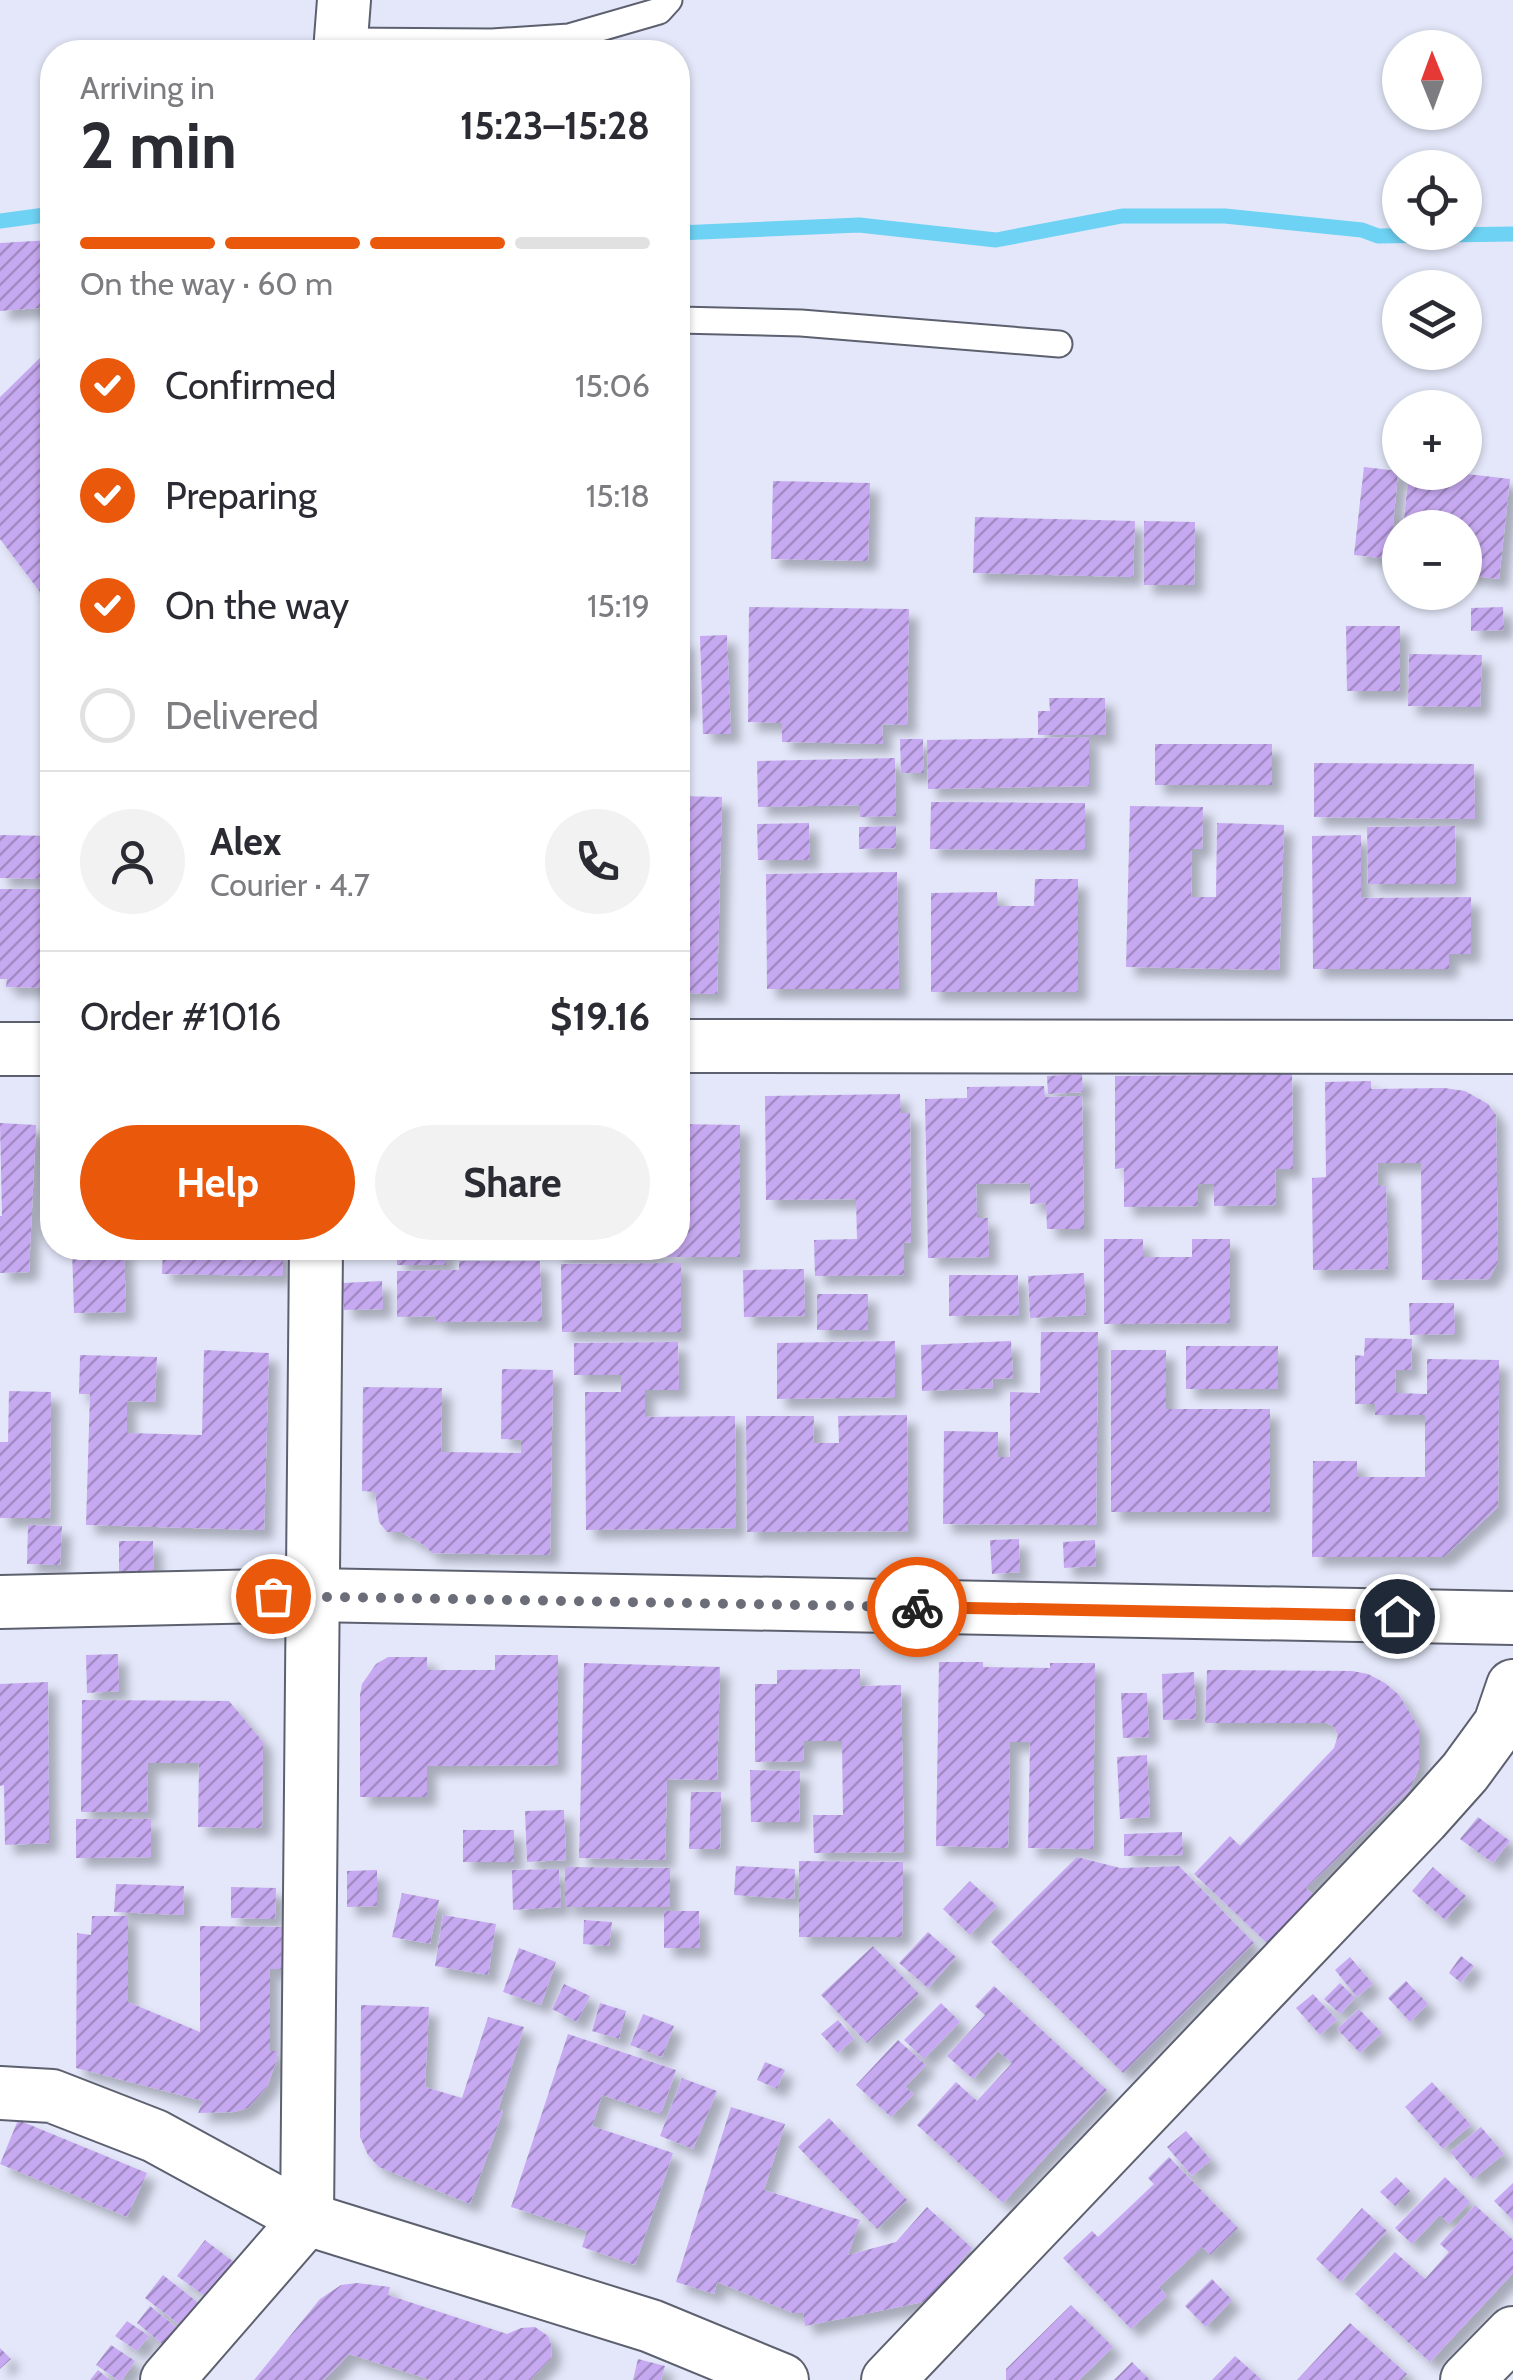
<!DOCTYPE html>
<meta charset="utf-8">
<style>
:root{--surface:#fff;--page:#f2f2f3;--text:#2b2b33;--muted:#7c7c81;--line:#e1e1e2;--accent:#ea580c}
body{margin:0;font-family:Cabin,sans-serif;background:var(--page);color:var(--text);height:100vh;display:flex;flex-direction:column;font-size:38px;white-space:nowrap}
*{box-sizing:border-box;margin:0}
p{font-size:32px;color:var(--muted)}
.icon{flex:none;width:55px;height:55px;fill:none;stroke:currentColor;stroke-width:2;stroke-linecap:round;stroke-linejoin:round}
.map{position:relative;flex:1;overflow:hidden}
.sheet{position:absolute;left:40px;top:40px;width:650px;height:1220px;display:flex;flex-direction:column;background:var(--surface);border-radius:40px;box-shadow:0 2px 8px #0004}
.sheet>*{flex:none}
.needle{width:65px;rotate:359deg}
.controls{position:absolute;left:1382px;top:30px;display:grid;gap:20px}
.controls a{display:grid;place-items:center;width:100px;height:100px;border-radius:50%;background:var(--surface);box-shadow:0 2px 8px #0004;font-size:50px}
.pin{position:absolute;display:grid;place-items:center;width:85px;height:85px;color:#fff;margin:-42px;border:5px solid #fff;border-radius:50%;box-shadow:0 2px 10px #0007}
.courier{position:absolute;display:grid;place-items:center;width:100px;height:100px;margin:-50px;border:8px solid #ea580c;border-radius:50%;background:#fff;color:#222;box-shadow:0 2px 12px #0007}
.overview em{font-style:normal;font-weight:800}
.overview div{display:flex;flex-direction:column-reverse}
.overview{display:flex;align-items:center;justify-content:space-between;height:170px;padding:0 40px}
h1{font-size:65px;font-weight:800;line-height:75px}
.bar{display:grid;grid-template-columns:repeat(4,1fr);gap:15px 10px;align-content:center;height:120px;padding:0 40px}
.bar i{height:12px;border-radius:8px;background:var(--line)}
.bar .selected{background:var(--accent)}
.bar p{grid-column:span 4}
.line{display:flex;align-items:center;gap:25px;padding:0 40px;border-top:2px solid var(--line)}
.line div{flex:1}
.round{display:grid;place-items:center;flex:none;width:105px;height:105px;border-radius:52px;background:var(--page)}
ol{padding:0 40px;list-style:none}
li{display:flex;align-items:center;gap:30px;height:110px}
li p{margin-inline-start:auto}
li .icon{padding:10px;border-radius:50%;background:var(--accent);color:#fff;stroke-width:4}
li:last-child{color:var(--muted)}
li i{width:55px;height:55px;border:5px solid var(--line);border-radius:50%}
.button{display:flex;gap:20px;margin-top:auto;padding:20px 40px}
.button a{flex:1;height:115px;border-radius:60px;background:var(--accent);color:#fff;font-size:40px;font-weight:800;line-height:115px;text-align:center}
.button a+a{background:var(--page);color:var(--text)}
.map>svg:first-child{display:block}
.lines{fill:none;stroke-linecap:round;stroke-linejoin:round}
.stream{stroke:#6dd2f3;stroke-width:15}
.building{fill:url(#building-hatch);filter:url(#shadow)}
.service-casing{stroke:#5c606f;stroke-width:29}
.minor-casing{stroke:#5c606f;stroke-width:56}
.service{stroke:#fff;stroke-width:25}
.minor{stroke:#fff;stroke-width:52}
.done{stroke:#6b6d78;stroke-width:10;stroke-dasharray:0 18}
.route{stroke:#ea580c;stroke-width:12}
</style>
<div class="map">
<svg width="1513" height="2380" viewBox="0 0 1513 2380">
<defs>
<pattern id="building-hatch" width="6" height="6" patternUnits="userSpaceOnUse" patternTransform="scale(2.5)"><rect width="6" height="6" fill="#c7a9f1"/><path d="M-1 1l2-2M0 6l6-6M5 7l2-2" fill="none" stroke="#a28ac4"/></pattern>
<filter id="shadow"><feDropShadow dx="9" dy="9" stdDeviation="5" flood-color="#0004"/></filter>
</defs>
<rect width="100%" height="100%" fill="#e3e7f9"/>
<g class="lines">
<g class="stream">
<polyline points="0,221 52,214"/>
<polyline points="678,233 859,225 996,240 1122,216 1225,216 1362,230 1378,236 1513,234"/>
</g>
</g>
<g class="building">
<polygon points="52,240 52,307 0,311 0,243"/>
<polygon points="47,351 52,351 52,597 43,596 0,539 0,397"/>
<polygon points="1364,467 1398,471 1390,559 1354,555"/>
<polygon points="1409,472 1450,472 1510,479 1499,579 1465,575 1465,528 1403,528"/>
<polygon points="773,481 870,483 868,561 771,559"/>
<polygon points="975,517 1135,521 1133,577 973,573"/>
<polygon points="1144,521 1195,522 1194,585 1144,585"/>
<polygon points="749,607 909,609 907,725 882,724 883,744 782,742 782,723 748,722"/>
<polygon points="1503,607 1504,630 1471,631 1471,608"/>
<polygon points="1346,626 1400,626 1400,691 1347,691"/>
<polygon points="727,635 731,734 703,734 700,636"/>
<polygon points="678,639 685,639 688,709 678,710"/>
<polygon points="1409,654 1482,655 1480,707 1408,706"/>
<polygon points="1049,698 1105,698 1106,735 1038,735 1038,711 1050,711"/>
<polygon points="1089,737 1089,786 928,789 927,740"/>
<polygon points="900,739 923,739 924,773 901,773"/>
<rect x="1155" y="744" width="117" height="41"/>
<polygon points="895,758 896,816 860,817 860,805 758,807 757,761"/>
<polygon points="1314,763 1474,764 1475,819 1314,817"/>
<polygon points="678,796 722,797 717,994 678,993"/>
<polygon points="931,802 1085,803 1085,850 930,849"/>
<polygon points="1130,806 1203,807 1202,849 1192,849 1191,897 1216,897 1217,823 1284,825 1279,970 1126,967"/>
<polygon points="809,823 810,860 758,860 757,824"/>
<polygon points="896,826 896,848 859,849 859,827"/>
<polygon points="1455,826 1456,884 1368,884 1367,827"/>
<polygon points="0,835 52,836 52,879 0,878"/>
<polygon points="1361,835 1361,898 1471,897 1471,954 1449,954 1449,969 1313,969 1312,836"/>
<polygon points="897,872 899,989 767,989 766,874"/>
<polygon points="1035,879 1078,879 1078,992 931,992 931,893 997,892 998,906 1034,906"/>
<polygon points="0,889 52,889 51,988 6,987 7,979 0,979"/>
<polygon points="1082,1074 1083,1092 1048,1094 1047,1076"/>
<polygon points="1292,1074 1293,1169 1275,1169 1276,1205 1214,1206 1214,1184 1198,1184 1198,1206 1124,1207 1124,1168 1115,1169 1115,1076"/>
<polygon points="1371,1081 1371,1089 1444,1088 1465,1091 1488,1104 1496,1115 1498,1262 1489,1279 1422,1280 1421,1163 1377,1163 1378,1185 1386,1186 1388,1269 1313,1270 1312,1178 1326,1177 1325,1082"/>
<polygon points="1044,1086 1045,1097 1082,1096 1084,1229 1047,1229 1046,1203 1030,1204 1030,1183 976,1184 977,1218 988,1218 989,1257 928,1258 925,1099 967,1098 967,1087"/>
<polygon points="900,1094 901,1113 910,1113 911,1242 904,1243 904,1275 815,1276 814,1240 857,1239 856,1199 766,1200 765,1096"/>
<polygon points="0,1123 36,1125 29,1272 0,1273 0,1216 2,1216"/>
<polygon points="678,1124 740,1125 740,1257 555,1257 555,1248 678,1248"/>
<polygon points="1104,1239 1143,1239 1143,1257 1192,1257 1192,1239 1230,1239 1230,1323 1104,1324"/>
<polygon points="72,1248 124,1248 126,1312 74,1313"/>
<polygon points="163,1248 283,1248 283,1276 162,1274"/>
<rect x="397" y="1248" width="49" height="17"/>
<polygon points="459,1261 540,1261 542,1321 436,1322 436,1316 397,1317 397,1271 459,1270"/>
<polygon points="681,1263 681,1332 562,1332 561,1264"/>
<polygon points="804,1269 805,1316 744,1317 743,1270"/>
<polygon points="1084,1273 1086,1315 1030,1318 1028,1276"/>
<polygon points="949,1275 1018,1275 1019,1315 949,1316"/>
<polygon points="382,1281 383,1309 344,1310 343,1283"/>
<rect x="817" y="1294" width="51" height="36"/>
<polygon points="1409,1303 1454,1303 1455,1334 1410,1335"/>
<polygon points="1041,1332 1098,1332 1096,1525 943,1524 944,1431 998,1432 998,1457 1010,1457 1010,1392 1040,1393"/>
<polygon points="1365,1338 1412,1339 1411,1370 1395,1370 1396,1393 1427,1394 1427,1359 1499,1360 1498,1507 1444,1557 1312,1557 1313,1461 1357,1461 1357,1477 1425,1477 1425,1415 1375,1415 1375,1404 1355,1404 1355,1355 1364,1356"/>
<polygon points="895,1341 895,1397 777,1399 777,1343"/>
<polygon points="1011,1341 1013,1378 992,1379 993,1388 922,1391 921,1345"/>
<polygon points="678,1342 679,1390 645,1390 645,1417 735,1416 736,1528 586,1530 585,1392 621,1392 621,1375 574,1375 574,1343"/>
<rect x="1186" y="1346" width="92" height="43"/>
<polygon points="204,1350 269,1353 264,1530 86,1525 90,1394 79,1394 80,1355 157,1357 155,1402 127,1401 127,1433 202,1435"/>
<polygon points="1111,1350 1166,1350 1166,1409 1270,1409 1270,1512 1111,1512"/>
<polygon points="502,1369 553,1370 550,1555 432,1553 424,1545 401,1532 387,1532 379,1522 375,1492 362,1491 363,1387 442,1388 441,1452 521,1453 521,1440 501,1439"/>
<polygon points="9,1391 51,1392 50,1518 0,1518 0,1442 8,1442"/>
<polygon points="907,1415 908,1531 747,1532 746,1416 814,1416 813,1443 839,1443 838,1416"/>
<polygon points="28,1525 62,1526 60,1565 27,1564"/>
<polygon points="1019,1539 1020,1572 992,1574 990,1540"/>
<polygon points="1095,1540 1096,1566 1064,1568 1063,1542"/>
<polygon points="119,1541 153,1541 154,1572 119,1573"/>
<polygon points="118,1654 119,1691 87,1693 86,1655"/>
<polygon points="495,1655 558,1655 558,1765 427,1766 427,1797 360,1797 360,1695 362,1684 376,1664 388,1657 427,1657 427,1670 495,1670"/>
<polygon points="939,1662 983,1662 983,1667 1050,1668 1050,1663 1095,1663 1093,1849 1028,1848 1030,1742 1010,1742 1008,1848 936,1846"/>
<polygon points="584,1663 720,1667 717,1780 667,1779 665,1860 579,1858"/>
<polygon points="860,1669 860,1686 901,1685 904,1852 814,1853 813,1815 843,1815 842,1741 804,1741 803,1761 755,1762 755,1684 777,1684 777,1670"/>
<polygon points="1207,1670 1352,1671 1368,1674 1385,1683 1399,1695 1419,1728 1419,1768 1409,1791 1306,1888 1317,1898 1270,1946 1194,1874 1230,1836 1240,1846 1334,1748 1338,1735 1333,1726 1326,1723 1205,1723"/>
<polygon points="1194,1672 1196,1719 1163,1720 1162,1674"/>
<polygon points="48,1682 49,1843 5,1845 4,1785 0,1786 0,1684"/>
<polygon points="1121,1693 1147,1693 1149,1737 1123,1738"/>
<polygon points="82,1700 229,1701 263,1742 262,1828 198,1827 199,1763 148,1763 147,1812 81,1812"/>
<polygon points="1147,1755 1150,1817 1120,1819 1117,1757"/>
<polygon points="750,1770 800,1771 799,1822 751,1822"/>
<polygon points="691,1792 721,1792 720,1849 689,1849"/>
<polygon points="564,1810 566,1860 527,1862 525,1811"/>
<polygon points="1478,1817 1510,1841 1493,1863 1460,1839"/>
<polygon points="76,1819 151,1819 151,1857 76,1858"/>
<rect x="463" y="1830" width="51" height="32"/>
<polygon points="1182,1832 1183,1855 1124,1856 1124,1834"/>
<polygon points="1077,1857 1120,1868 1179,1866 1254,1943 1123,2073 991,1942"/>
<polygon points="799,1861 903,1862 902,1937 799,1937"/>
<polygon points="736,1866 795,1869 794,1899 734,1895"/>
<polygon points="565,1867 670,1868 670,1907 565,1907"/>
<polygon points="1433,1867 1466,1896 1445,1920 1412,1891"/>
<polygon points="559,1869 561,1907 513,1910 512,1870"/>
<polygon points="377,1870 377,1906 347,1907 347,1871"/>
<polygon points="970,1881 997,1906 970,1935 943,1909"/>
<polygon points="116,1884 184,1886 183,1915 114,1912"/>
<polygon points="231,1887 276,1888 275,1919 231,1918"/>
<polygon points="402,1893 439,1900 430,1944 392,1937"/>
<polygon points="664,1911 699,1911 700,1948 664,1948"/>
<polygon points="443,1915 496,1924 488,1975 435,1966"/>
<polygon points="92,1916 128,1916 128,2002 200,2032 200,1926 282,1927 281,1969 270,1969 270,2051 278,2051 276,2062 267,2087 248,2108 234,2112 198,2113 203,2101 76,2068 77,1933 91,1935"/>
<polygon points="584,1920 612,1922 609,1946 583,1944"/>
<polygon points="928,1932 956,1957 928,1988 899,1963"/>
<polygon points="873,1946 919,1994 867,2043 821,1995"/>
<polygon points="519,1948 556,1962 541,2005 503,1992"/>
<polygon points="1461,1956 1474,1966 1461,1983 1449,1973"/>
<polygon points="1350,1957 1373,1984 1357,1997 1335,1970"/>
<polygon points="1406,1981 1428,2004 1410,2022 1388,1998"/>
<polygon points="1340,1983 1355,1998 1340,2014 1324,1999"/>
<polygon points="564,1984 590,1996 577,2022 552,2009"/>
<polygon points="994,1986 1107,2090 1003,2203 917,2125 956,2082 977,2101 1012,2063 998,2051 973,2079 947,2056 985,2015 975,2006"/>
<polygon points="1313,1994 1337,2020 1320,2035 1296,2008"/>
<polygon points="600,2003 626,2011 619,2039 592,2031"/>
<polygon points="941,2003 960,2022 924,2059 904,2040"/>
<polygon points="361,2005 429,2007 425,2087 462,2098 488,2017 524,2027 498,2110 503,2111 470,2204 379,2167 368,2155 360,2137"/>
<polygon points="1359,2009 1382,2033 1360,2053 1337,2029"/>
<polygon points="643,2014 674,2026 662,2057 630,2045"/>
<polygon points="838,2020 854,2039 838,2053 821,2034"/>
<polygon points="568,2034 676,2070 661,2114 602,2095 592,2126 673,2153 635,2265 582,2247 587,2231 511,2207"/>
<polygon points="898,2040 926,2065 905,2087 914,2094 891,2117 856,2085"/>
<polygon points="765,2062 785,2070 777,2089 757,2080"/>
<polygon points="682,2078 717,2091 693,2149 660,2136"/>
<polygon points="1432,2082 1471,2125 1443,2149 1405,2107"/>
<polygon points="731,2107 785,2124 764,2190 860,2220 848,2255 896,2242 927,2207 972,2248 928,2301 805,2326 803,2313 793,2313 717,2282 714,2294 676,2282"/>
<polygon points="829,2118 907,2200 877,2229 798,2147"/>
<polygon points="18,2120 147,2173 127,2217 0,2164"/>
<polygon points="1481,2127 1504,2154 1473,2179 1450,2152"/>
<polygon points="1186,2131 1211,2160 1192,2176 1167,2147"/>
<polygon points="1169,2157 1238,2228 1210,2255 1202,2247 1159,2287 1167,2296 1131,2329 1063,2258 1092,2231 1098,2237 1154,2184 1148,2178"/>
<polygon points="1396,2177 1410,2191 1395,2206 1380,2192"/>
<polygon points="1445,2177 1470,2202 1449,2224 1440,2215 1412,2244 1395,2228"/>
<polygon points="1513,2183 1513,2220 1494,2201"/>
<polygon points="1475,2205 1513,2240 1513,2273 1430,2362 1355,2294 1395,2252 1425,2279 1449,2252 1440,2244"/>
<polygon points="1362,2208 1387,2231 1341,2282 1316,2259"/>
<polygon points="205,2240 239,2266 212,2301 177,2276"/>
<polygon points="163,2275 206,2309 189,2332 145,2298"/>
<polygon points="1212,2279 1232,2300 1206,2327 1185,2306"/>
<polygon points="357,2283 390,2287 388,2295 507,2334 521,2328 535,2327 548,2336 552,2347 551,2358 530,2380 431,2380 349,2354 324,2380 254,2380 320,2299 341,2285"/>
<polygon points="1071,2305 1113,2347 1079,2380 1006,2380 1006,2369"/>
<polygon points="150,2306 180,2330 166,2347 137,2323"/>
<polygon points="127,2321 149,2336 137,2351 115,2336"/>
<polygon points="1350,2323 1407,2374 1402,2380 1297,2380"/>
<polygon points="111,2345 135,2361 122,2380 118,2380 96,2365"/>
<polygon points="0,2348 11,2359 0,2369"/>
<polygon points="1235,2356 1262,2380 1212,2380"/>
<polygon points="638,2359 665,2366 661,2380 633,2380"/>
<polygon points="1132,2362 1150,2380 1114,2380"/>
<polygon points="98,2370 110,2380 90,2380"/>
</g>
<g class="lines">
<defs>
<g id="service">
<polyline points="341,41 492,42 569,37 659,11 669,0"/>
<polyline points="678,320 801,323 1059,344"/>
</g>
<g id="minor">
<polyline points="340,52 344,0"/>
<polyline points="678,1046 1513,1047"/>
<polyline points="0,1049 52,1049"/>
<polyline points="0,1602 312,1595 1513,1618"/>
<polyline points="0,2093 52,2096 155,2136 307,2219 651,2326 782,2380"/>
<polyline points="167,2380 307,2219 316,1248"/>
<polyline points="888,2380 1423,1819 1465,1772 1500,1724 1513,1686"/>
<polyline points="1467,2380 1513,2333"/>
</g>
</defs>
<use href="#service" class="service-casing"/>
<use href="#minor" class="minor-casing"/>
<use href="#service" class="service"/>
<use href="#minor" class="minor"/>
</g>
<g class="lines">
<polyline class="done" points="273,1596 917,1607"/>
<polyline class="route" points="917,1607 1397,1616"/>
</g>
</svg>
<div class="controls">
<a><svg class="needle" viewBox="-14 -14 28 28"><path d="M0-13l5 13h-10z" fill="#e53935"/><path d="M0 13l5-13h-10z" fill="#7c7c81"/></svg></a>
<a><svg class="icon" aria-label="locate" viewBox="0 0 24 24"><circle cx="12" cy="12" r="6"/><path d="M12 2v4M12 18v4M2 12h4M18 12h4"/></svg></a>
<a><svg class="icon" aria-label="layers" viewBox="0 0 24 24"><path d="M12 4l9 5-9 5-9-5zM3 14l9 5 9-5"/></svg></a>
<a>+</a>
<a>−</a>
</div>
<div class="pin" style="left:273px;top:1596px;background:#ea580c"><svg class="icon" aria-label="bag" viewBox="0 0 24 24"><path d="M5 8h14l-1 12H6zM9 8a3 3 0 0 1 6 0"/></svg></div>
<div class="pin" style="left:1397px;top:1616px;background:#1f2937"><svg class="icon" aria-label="home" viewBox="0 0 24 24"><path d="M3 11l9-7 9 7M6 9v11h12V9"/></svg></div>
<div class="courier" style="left:917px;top:1607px"><svg class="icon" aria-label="bike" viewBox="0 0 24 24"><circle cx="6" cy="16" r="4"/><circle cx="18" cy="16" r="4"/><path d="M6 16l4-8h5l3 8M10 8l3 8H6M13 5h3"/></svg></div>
<section class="sheet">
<div class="overview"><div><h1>2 min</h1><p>Arriving in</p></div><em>15:23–15:28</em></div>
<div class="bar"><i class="selected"></i><i class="selected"></i><i class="selected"></i><i></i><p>On the way · 60 m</p></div>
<ol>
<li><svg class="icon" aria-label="check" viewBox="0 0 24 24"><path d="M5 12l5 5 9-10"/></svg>Confirmed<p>15:06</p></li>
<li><svg class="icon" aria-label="check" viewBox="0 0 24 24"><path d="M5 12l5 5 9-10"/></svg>Preparing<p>15:18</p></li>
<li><svg class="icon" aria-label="check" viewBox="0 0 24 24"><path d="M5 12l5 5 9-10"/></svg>On the way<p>15:19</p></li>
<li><i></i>Delivered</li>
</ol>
<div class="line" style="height:180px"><a class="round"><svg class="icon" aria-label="person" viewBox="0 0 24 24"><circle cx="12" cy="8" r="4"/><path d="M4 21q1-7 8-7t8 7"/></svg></a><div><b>Alex</b><p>Courier · 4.7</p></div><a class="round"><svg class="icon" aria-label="phone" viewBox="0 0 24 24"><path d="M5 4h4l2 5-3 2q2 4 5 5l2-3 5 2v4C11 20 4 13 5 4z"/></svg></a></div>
<div class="line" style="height:130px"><div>Order #1016</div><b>$19.16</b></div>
<div class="button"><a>Help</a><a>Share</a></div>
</section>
</div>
